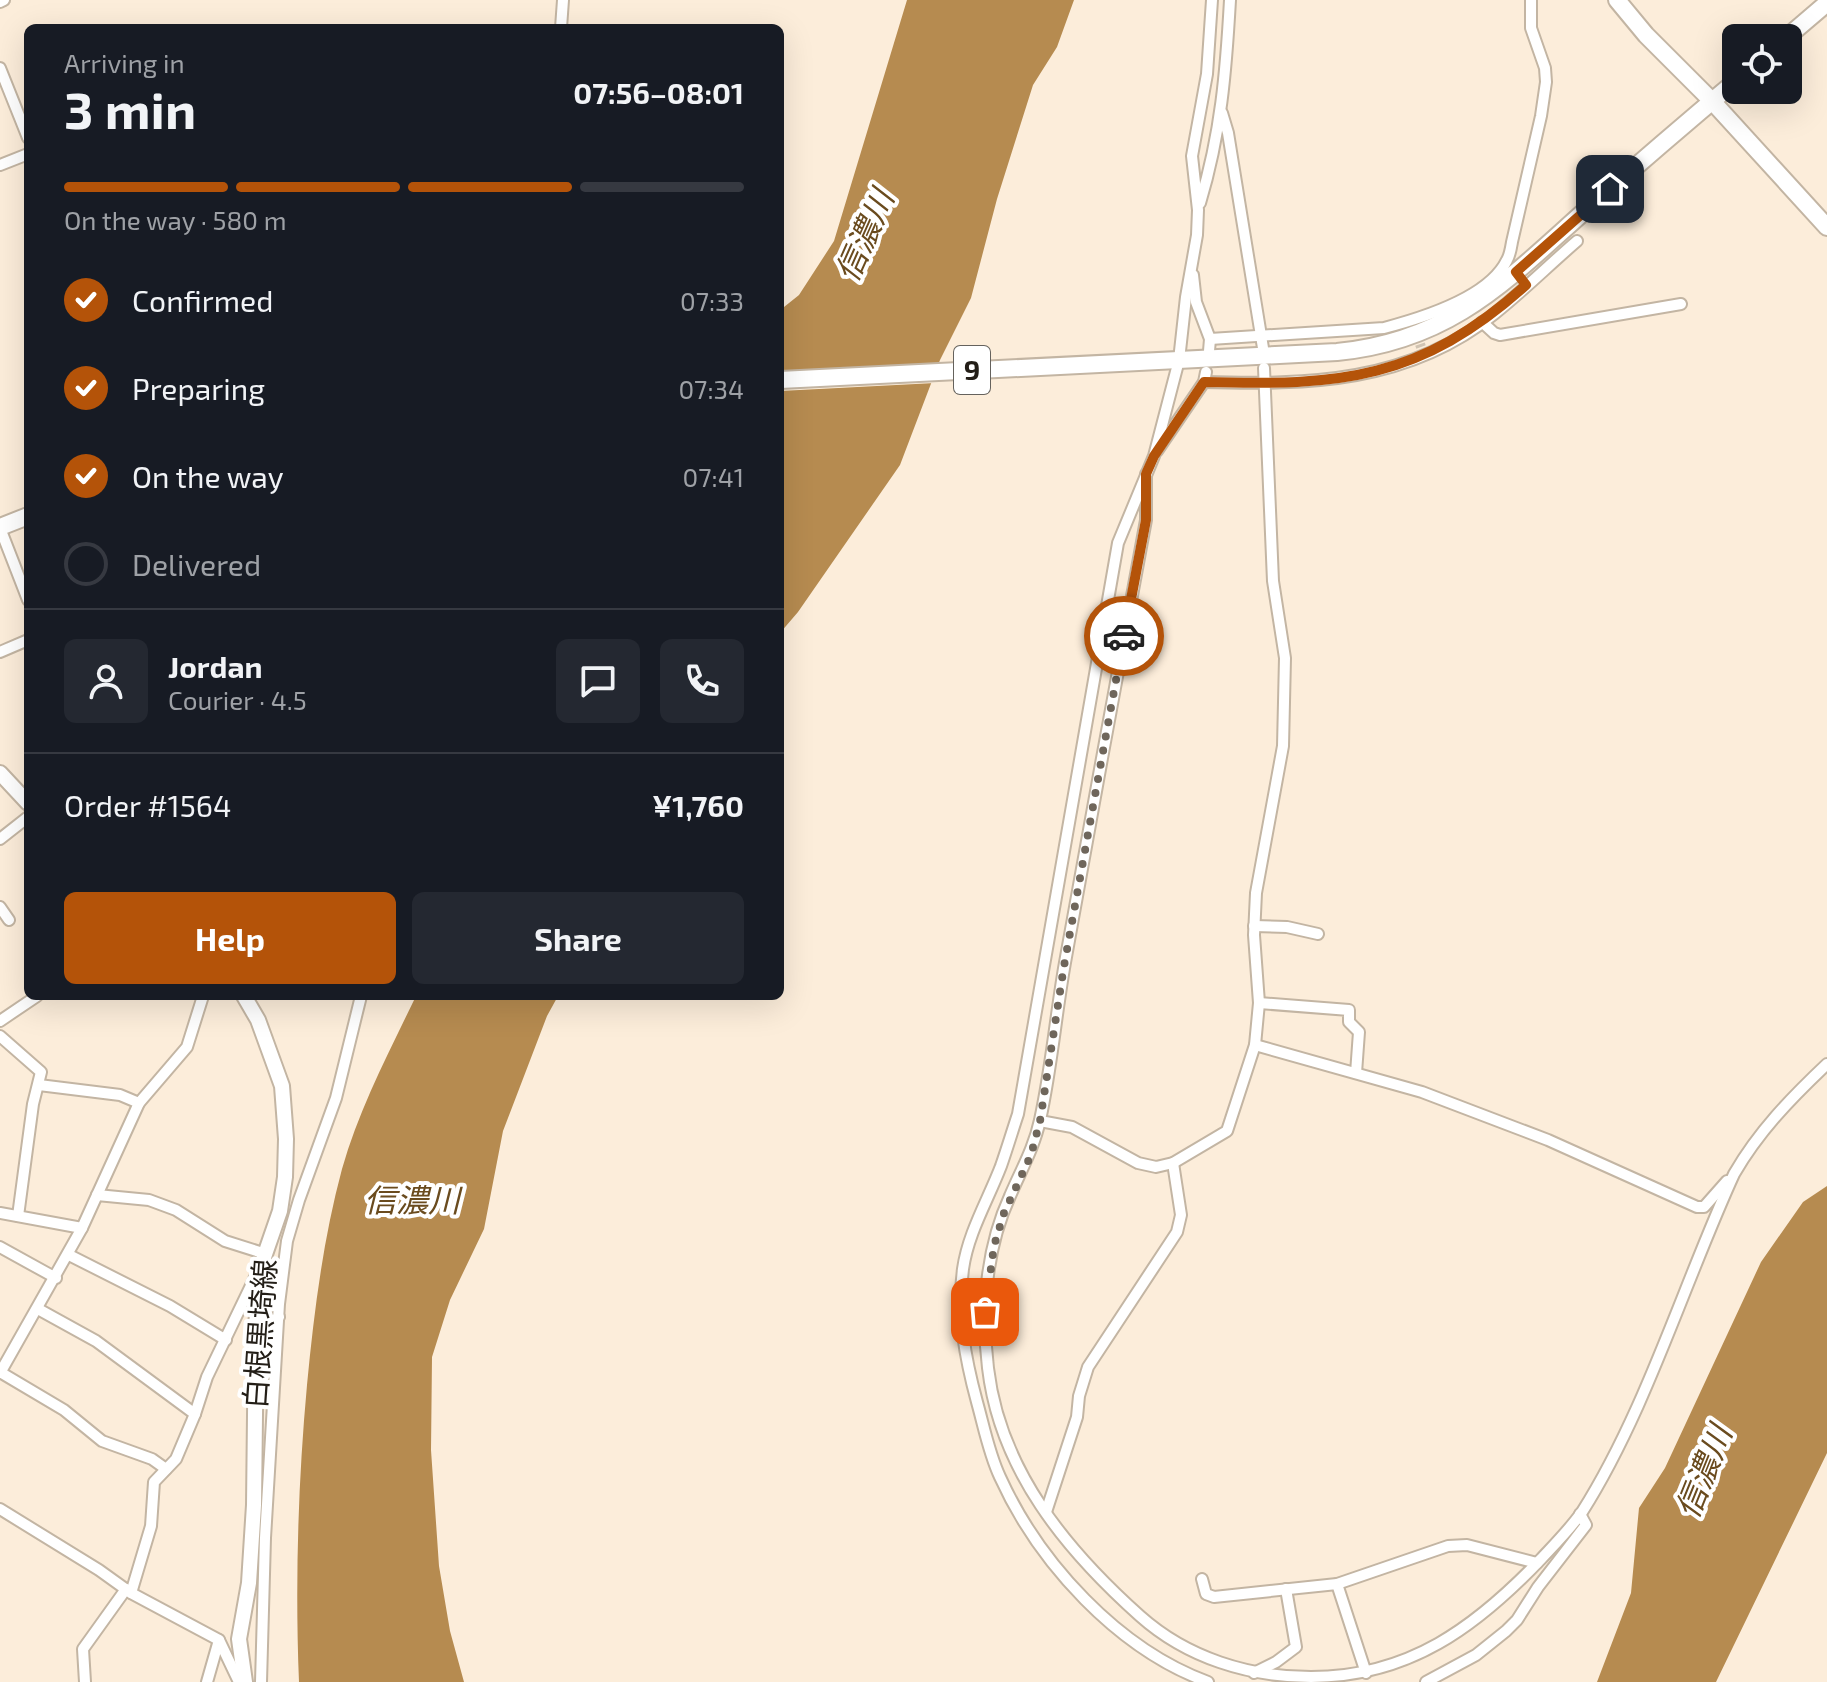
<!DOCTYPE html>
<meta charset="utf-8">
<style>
:root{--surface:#171b24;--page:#242831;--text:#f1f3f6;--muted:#9ea1a6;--line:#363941;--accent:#b45309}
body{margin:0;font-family:"Exo 2","Noto Sans JP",sans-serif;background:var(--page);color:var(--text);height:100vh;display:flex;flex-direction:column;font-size:30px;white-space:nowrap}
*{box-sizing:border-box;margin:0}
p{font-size:26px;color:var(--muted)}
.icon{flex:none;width:44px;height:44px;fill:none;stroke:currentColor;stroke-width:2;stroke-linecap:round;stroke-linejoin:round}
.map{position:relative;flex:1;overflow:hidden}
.sheet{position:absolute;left:24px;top:24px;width:760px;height:976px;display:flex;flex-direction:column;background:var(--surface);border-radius:12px;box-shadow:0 8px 32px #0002}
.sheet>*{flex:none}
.tools{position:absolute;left:1722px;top:24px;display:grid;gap:16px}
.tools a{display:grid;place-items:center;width:80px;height:80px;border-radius:12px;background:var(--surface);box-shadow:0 8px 32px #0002;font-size:40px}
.pin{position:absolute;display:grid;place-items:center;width:68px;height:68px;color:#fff;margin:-34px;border-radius:16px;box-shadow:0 4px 12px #0006}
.courier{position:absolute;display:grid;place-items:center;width:80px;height:80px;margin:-40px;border:6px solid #b45309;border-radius:50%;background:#fff;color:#222;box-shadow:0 2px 10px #0007}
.summary em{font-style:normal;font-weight:700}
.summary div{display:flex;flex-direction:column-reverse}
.summary{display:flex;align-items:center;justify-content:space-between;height:136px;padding:0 40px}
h1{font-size:52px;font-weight:700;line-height:60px}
.bar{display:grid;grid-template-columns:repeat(4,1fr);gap:12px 8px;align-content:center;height:96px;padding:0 40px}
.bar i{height:10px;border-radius:6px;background:var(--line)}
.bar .active{background:var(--accent)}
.bar p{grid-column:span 4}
.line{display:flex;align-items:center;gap:20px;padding:0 40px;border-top:2px solid var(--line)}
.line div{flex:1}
.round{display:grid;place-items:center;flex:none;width:84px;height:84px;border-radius:12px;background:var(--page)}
ol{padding:0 40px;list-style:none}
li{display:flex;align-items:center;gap:24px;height:88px}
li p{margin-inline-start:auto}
li .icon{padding:8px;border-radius:50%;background:var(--accent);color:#fff;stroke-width:4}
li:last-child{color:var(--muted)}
li i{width:44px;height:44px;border:4px solid var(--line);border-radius:50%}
.cta{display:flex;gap:16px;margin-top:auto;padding:16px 40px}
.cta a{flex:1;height:92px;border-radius:12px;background:var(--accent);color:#fff;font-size:32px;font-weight:700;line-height:92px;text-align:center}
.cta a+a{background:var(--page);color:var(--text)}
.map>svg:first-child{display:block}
.water{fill:#b68b50}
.pier{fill:#fcedda}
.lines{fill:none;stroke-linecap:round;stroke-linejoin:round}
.street-tunnel{stroke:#d1c4b3;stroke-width:10;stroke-dasharray:10 5;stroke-linecap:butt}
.street-casing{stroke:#c3b5a3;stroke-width:14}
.secondary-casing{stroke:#c3b5a3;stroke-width:18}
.primary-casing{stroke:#c3b5a3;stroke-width:20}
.street{stroke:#fff;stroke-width:10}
.secondary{stroke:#fff;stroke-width:14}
.primary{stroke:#fff;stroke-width:16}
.done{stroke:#6f665b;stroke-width:8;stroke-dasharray:0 14.4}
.route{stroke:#b45309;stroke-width:10}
.labels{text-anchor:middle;stroke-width:8;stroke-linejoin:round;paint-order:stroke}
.shield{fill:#fff;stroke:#65625d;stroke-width:2}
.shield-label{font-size:28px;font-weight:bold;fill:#231e17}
.street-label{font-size:30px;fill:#231e17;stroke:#fff}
.water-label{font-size:32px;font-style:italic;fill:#6a4b1e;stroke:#fff}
</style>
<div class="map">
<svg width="1827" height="1682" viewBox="0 0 1827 1682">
<rect width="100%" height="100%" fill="#fcedda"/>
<g class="water">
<polygon points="907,0 1074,0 1057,47 1033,85 997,199 971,298 940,360 900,465 798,612 780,633 780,315 784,307 799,295 834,241"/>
<path d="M416,996H558L547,1016L503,1131L484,1229L450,1300L432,1357L431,1450L439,1566L450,1631L464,1682H299C295,1583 298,1483 307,1385C314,1312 323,1240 342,1169C359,1109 389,1052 416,996Z"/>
<polygon points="1827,1186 1827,1453 1716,1682 1597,1682 1631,1593 1639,1508 1665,1468 1761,1262 1803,1202"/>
</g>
<polygon class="pier" points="941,366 935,383 780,391 780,375"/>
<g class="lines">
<polyline class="street-tunnel" points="1415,330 1421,347"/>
<defs>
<g id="street">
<polyline points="0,2 4,0"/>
<polyline points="561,28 563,0"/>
<polyline points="0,68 28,138"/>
<polyline points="1222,113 1228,133 1263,348"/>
<polyline points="0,165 28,154"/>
<path d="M1200,203C1221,133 1226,72 1230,0"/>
<polyline points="1193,275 1196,302 1210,339 1209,351"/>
<polyline points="1482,322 1494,333 1500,335 1681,304"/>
<path d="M1210,339L1384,328C1422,318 1489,298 1507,260C1510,255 1511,248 1512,242L1541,116L1546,82L1545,68L1531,28V0"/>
<path d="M1204,382C1309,385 1408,383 1494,314C1523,291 1549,265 1577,241"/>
<polyline points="1157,451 1204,382 1206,372"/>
<path d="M1146,474V520C1119,666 1092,811 1066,957C1056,1011 1052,1066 1040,1120C1034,1148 1021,1170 1010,1196C986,1248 981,1311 988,1368C1000,1470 1066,1550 1140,1616C1187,1658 1249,1677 1311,1677C1409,1677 1476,1627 1541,1559C1555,1544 1570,1529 1582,1512C1646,1411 1684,1283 1734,1174C1759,1131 1791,1098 1827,1064"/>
<polyline points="0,528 28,600"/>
<polyline points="0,652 28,640"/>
<polyline points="0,839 28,817"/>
<polyline points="0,907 9,920"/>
<polyline points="1254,926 1287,927 1318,934"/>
<polyline points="1259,1003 1349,1010 1349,1022 1359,1032 1356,1073"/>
<polyline points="0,1021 37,996"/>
<polyline points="0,1036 41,1072 33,1104 18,1216"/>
<polyline points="1255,1045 1422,1092 1548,1140 1697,1207 1704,1207 1727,1181"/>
<polyline points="39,1085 120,1095 139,1103"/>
<polyline points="1040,1121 1072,1127 1138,1163 1156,1167 1173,1163 1227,1131 1255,1045 1259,1003 1254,935 1256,893 1283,746 1285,658 1273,581 1264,368"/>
<polyline points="97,1195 149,1200 176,1210 225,1241 266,1254"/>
<polyline points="0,1213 82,1228"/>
<polyline points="0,1247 56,1278"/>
<polyline points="69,1255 170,1306 226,1340"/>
<polyline points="38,1309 96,1341 195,1414"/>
<polyline points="0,1372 64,1410 102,1441 152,1459 166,1469"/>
<polyline points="0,1373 82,1228 139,1103 187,1047 203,996"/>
<polyline points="255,1378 263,1373 270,1323 279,1317"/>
<polyline points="0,1509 99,1570 131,1593 219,1640 239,1682"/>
<polyline points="1046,1512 1077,1417 1079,1396 1088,1367 1177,1232 1181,1215 1173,1163"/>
<polyline points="1202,1579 1206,1594 1214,1597 1337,1584 1448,1546 1467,1545 1537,1563"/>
<polyline points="1337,1584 1366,1673"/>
<polyline points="131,1593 151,1526 154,1482 176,1459 195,1414 207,1377 259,1269"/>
<polyline points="1254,1673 1276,1662 1296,1647 1286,1589"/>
<polyline points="85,1682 83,1649 126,1589"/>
<polyline points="207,1682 219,1640"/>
<polyline points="261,1682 265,1538 279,1304 287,1241 299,1200 336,1098 361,996"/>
<path d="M1208,1682C1118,1649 1039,1563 1000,1477C989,1454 984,1427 977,1402C965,1358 957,1314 963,1269C968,1233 988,1200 1001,1166C1007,1149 1012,1132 1018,1114L1118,543L1154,456L1179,360L1186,297L1197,235L1198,210L1192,156L1207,74L1212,0"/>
<polyline points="1426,1682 1476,1655 1506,1631 1517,1620 1538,1587 1586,1525 1580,1514"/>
</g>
<g id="secondary">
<polyline points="0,773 28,803"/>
<polyline points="244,996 258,1020 282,1086 286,1139 285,1177 280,1211 262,1263 256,1325 254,1505 249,1583 239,1639 245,1682"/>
</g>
<g id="primary">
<polyline points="1617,0 1646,35 1712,101 1827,227"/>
<polyline points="1786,38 1827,3"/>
<path d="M780,380L1337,352C1451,341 1506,281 1587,209C1636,166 1686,123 1736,81"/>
<polyline points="0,527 28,516"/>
</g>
</defs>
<use href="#street" class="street-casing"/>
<use href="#secondary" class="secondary-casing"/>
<use href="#primary" class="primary-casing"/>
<use href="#street" class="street"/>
<use href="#secondary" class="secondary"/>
<use href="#primary" class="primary"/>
</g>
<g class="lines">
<polyline class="done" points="985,1312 994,1246 1004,1213 1031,1155 1040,1121 1064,966 1124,636"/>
<path class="route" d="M1124,636L1146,520V474L1154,456L1204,382C1341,386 1420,380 1526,285L1516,272L1610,189"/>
</g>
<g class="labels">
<rect class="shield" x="954" y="346" width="36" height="48" rx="6"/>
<g class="shield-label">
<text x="972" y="380">9</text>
</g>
<g class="street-label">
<text transform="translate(261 1334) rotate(-86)" y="10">白根黒埼線</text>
</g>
<g class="water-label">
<text transform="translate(865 236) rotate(-66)" y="11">信濃川</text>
<text x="412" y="1212">信濃川</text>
<text transform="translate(1704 1472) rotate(-68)" y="11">信濃川</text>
</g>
</g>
</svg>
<div class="tools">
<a><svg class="icon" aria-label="locate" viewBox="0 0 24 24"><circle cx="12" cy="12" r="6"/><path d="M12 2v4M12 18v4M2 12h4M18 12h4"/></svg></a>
</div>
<div class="pin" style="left:985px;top:1312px;background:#ea580c"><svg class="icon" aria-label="bag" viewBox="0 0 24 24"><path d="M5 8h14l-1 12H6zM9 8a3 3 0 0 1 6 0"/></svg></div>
<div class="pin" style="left:1610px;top:189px;background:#1f2937"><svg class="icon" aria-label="home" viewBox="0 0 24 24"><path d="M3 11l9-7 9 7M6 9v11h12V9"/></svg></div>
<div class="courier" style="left:1124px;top:636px"><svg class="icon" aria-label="car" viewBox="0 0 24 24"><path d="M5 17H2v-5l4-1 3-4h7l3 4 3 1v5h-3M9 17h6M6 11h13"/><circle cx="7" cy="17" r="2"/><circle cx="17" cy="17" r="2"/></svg></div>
<section class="sheet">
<div class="summary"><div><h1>3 min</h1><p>Arriving in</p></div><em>07:56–08:01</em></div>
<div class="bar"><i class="active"></i><i class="active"></i><i class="active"></i><i></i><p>On the way · 580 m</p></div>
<ol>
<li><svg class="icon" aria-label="check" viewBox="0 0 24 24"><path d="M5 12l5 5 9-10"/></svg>Confirmed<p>07:33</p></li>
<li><svg class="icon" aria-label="check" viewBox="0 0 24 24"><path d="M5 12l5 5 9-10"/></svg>Preparing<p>07:34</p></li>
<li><svg class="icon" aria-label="check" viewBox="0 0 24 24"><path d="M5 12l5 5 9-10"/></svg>On the way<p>07:41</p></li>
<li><i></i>Delivered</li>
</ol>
<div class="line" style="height:144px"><a class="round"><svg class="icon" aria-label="person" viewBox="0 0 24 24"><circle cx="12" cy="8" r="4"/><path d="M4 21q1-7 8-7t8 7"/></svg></a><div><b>Jordan</b><p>Courier · 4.5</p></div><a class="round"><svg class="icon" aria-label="chat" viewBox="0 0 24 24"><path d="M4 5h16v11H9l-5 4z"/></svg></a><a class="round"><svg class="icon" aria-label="phone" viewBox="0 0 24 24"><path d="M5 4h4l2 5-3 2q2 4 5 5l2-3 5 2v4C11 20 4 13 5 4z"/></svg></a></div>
<div class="line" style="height:104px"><div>Order #1564</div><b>¥1,760</b></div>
<div class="cta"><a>Help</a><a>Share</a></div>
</section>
</div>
